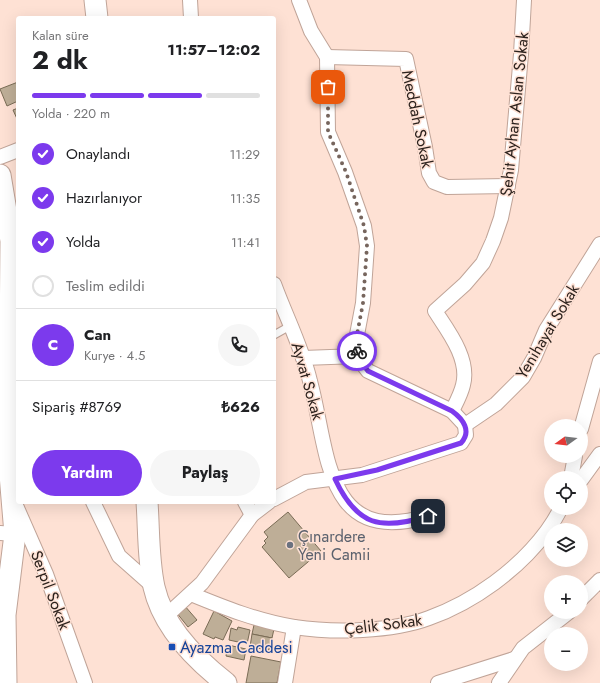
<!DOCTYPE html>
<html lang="tr">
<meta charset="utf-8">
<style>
:root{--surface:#fff;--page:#f6f6f6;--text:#202124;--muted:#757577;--line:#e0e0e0;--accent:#7c3aed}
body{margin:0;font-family:Jost,sans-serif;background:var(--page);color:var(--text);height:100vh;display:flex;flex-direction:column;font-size:15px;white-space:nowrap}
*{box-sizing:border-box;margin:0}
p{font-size:13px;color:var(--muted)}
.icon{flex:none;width:22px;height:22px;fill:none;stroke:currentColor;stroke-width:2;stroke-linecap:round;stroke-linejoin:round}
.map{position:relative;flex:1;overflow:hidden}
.panel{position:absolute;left:16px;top:16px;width:260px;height:488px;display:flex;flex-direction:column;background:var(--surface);border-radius:4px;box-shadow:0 4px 16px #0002}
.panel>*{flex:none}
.needle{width:26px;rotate:255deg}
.buttons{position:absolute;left:544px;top:419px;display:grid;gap:8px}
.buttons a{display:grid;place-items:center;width:44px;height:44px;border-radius:50%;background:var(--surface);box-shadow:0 4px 16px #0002;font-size:20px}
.pin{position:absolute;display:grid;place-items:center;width:34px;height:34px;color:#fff;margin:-17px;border-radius:8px;box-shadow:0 2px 6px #0006}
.courier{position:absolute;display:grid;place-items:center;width:40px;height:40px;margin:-20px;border:3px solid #7c3aed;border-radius:50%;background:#fff;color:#222;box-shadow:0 1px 5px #0007}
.headline em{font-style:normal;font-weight:700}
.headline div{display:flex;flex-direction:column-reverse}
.headline{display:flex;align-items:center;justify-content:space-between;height:68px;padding:0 16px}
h1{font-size:26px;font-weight:700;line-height:30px}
.bar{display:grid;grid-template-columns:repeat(4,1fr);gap:6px 4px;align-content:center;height:48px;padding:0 16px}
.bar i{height:5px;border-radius:3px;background:var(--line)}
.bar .current{background:var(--accent)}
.bar p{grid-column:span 4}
.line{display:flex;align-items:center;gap:10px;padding:0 16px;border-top:1px solid var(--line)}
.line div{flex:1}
.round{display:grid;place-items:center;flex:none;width:42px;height:42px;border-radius:21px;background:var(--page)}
ol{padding:0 16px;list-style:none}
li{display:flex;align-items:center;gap:12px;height:44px}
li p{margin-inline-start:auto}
li .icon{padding:4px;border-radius:50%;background:var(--accent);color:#fff;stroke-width:4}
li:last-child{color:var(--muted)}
li i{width:22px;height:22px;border:2px solid var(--line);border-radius:50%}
.primary-button{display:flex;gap:8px;margin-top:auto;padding:8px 16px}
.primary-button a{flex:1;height:46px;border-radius:24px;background:var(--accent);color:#fff;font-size:16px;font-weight:700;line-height:46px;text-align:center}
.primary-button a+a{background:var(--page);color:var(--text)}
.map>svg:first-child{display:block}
.building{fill:#beae97;stroke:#7a6c56}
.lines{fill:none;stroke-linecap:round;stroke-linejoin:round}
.lane-casing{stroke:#c0a498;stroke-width:9}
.street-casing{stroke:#c0a498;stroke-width:16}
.secondary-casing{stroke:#c0a498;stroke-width:23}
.lane{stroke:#fff;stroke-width:7}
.street{stroke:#fff;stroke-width:14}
.secondary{stroke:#fff;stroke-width:21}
.done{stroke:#76655d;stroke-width:4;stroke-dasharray:0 7.2}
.route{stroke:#7c3aed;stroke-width:5}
.worship-dot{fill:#6b7280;stroke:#fee1d4;stroke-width:1.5}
.transit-dot{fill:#1a4fb4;stroke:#fee1d4;stroke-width:1.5}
.labels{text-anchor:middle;stroke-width:3;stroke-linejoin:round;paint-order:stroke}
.street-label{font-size:16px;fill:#2c221d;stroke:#fee1d4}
.worship-label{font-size:16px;fill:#5b616d;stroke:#fee1d4;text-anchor:start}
.transit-label{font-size:16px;fill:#164399;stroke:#fee1d4;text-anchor:start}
</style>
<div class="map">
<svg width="600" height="683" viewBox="0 0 600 683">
<rect width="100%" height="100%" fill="#fee1d4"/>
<g class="building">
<polygon points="18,82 18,101 7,106 0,89"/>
<polygon points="18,108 18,121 13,110"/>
<polygon points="288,512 321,551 289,578 262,547 266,543 264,541 268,537 264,532"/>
<polygon points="184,605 197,620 188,627 176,612"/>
<polygon points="214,611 232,621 223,640 215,637 214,639 203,634"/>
<polygon points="254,625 274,629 272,638 252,634"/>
<polygon points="238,627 250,630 247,644 229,640 231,628 237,630"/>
<polygon points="252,634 272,638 269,650 250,647"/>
<polygon points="228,645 246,649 244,660 226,656"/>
<polygon points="251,656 281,662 277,683 246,683"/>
</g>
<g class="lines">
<defs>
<polyline id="lane" points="274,335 290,326"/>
<g id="street">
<polyline points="190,0 191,18"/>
<polyline points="299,0 311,31 327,57 328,132 345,172 364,226 367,246 363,303 356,340 358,358 368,371 452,411 465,425"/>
<polyline points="327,57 406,59 425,147 429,173 434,182 447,187 508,186"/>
<polyline points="0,157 18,150"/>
<path d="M274,284C286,317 302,347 310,381C329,451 324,548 428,516"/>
<polyline points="303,358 358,356"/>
<path d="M452,411C456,403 461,394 463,385C470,359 448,331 435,311L465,284L483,263L493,241L501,218L511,170L521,54L524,0"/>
<polyline points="465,425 496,404 523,377 534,358 546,330 600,244"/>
<polyline points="581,429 600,361"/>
<polyline points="571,478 575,456"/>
<polyline points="581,480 600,454"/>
<polyline points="274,499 306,482 362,475 461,443 466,435 465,425"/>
<polyline points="93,502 119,556 154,587"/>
<polyline points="245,502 252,515"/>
<polyline points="17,508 46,574 85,683"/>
<polyline points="0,533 15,534"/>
<path d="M191,594C225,608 258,621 294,627C334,633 392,632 429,618C474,602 519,569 547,531C552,524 557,516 561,508"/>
<polyline points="581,599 600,580"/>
<polyline points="165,617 202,583 252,515 269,502"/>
<polyline points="285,683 294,627"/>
<polyline points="438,683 514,659"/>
<polyline points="499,683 523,648 569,612"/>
</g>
<g id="secondary">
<polyline points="95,0 97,18"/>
<polyline points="0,175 11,241 9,462 15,534 5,615 6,683"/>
<path d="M147,502C149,530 148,560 154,587C163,627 195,659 226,683"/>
</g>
</defs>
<use href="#lane" class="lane-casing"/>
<use href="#street" class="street-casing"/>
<use href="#secondary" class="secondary-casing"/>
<use href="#lane" class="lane"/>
<use href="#street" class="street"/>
<use href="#secondary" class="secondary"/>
</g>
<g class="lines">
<polyline class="done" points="328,87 328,132 346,172 364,226 367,246 363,303 356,340 357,351"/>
<path class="route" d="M357,351L358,358L368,371L452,411C463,419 472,431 461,443L377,470L335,479C357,526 381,531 428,516"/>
</g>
<circle class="worship-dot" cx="290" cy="545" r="4"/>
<rect class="transit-dot" x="168" y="643" width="8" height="8" rx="2"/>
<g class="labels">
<g class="street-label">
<text transform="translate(514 114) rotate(-84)" y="6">Şehit Ayhan Aslan Sokak</text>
<text transform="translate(418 119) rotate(78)" y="6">Meddah Sokak</text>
<text transform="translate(547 331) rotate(-59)" y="6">Yenihayat Sokak</text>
<text transform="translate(308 381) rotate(74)" y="6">Ayvat Sokak</text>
<text transform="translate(51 590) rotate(69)" y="6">Serpil Sokak</text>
<text transform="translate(383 624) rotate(-7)" y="6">Çelik Sokak</text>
</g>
<g class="worship-label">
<text x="298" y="542">Çınardere<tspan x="298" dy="18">Yeni Camii</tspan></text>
</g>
<g class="transit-label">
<text x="180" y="653">Ayazma Caddesi</text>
</g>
</g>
</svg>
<div class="buttons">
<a><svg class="needle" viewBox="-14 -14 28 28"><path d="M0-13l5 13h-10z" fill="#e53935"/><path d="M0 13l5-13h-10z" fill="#757577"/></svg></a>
<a><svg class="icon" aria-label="locate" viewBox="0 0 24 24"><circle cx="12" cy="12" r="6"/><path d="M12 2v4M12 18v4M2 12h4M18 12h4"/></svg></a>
<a><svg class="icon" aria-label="layers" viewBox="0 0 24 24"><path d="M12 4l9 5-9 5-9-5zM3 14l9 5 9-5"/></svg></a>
<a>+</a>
<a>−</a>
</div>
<div class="pin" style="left:328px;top:87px;background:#ea580c"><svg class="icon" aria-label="bag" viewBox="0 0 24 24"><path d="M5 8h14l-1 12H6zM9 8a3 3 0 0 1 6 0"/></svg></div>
<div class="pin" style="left:428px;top:516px;background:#1f2937"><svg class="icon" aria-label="home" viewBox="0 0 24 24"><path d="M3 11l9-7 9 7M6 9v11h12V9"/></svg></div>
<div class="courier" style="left:357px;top:351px"><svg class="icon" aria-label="bike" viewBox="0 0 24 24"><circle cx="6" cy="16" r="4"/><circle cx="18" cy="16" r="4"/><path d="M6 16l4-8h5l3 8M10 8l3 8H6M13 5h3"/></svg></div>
<section class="panel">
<div class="headline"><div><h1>2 dk</h1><p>Kalan süre</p></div><em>11:57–12:02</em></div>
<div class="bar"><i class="current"></i><i class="current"></i><i class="current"></i><i></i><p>Yolda · 220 m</p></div>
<ol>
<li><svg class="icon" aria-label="check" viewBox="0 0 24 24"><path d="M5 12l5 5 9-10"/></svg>Onaylandı<p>11:29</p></li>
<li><svg class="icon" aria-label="check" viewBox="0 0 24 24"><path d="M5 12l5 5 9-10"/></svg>Hazırlanıyor<p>11:35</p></li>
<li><svg class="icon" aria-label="check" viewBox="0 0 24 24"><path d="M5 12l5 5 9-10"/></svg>Yolda<p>11:41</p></li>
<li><i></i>Teslim edildi</li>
</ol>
<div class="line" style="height:72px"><b class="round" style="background:var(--accent);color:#fff">C</b><div><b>Can</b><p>Kurye · 4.5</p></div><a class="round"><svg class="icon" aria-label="phone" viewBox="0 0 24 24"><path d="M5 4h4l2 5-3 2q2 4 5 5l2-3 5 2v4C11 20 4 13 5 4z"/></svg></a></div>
<div class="line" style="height:52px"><div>Sipariş #8769</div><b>₺626</b></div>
<div class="primary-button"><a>Yardım</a><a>Paylaş</a></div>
</section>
</div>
